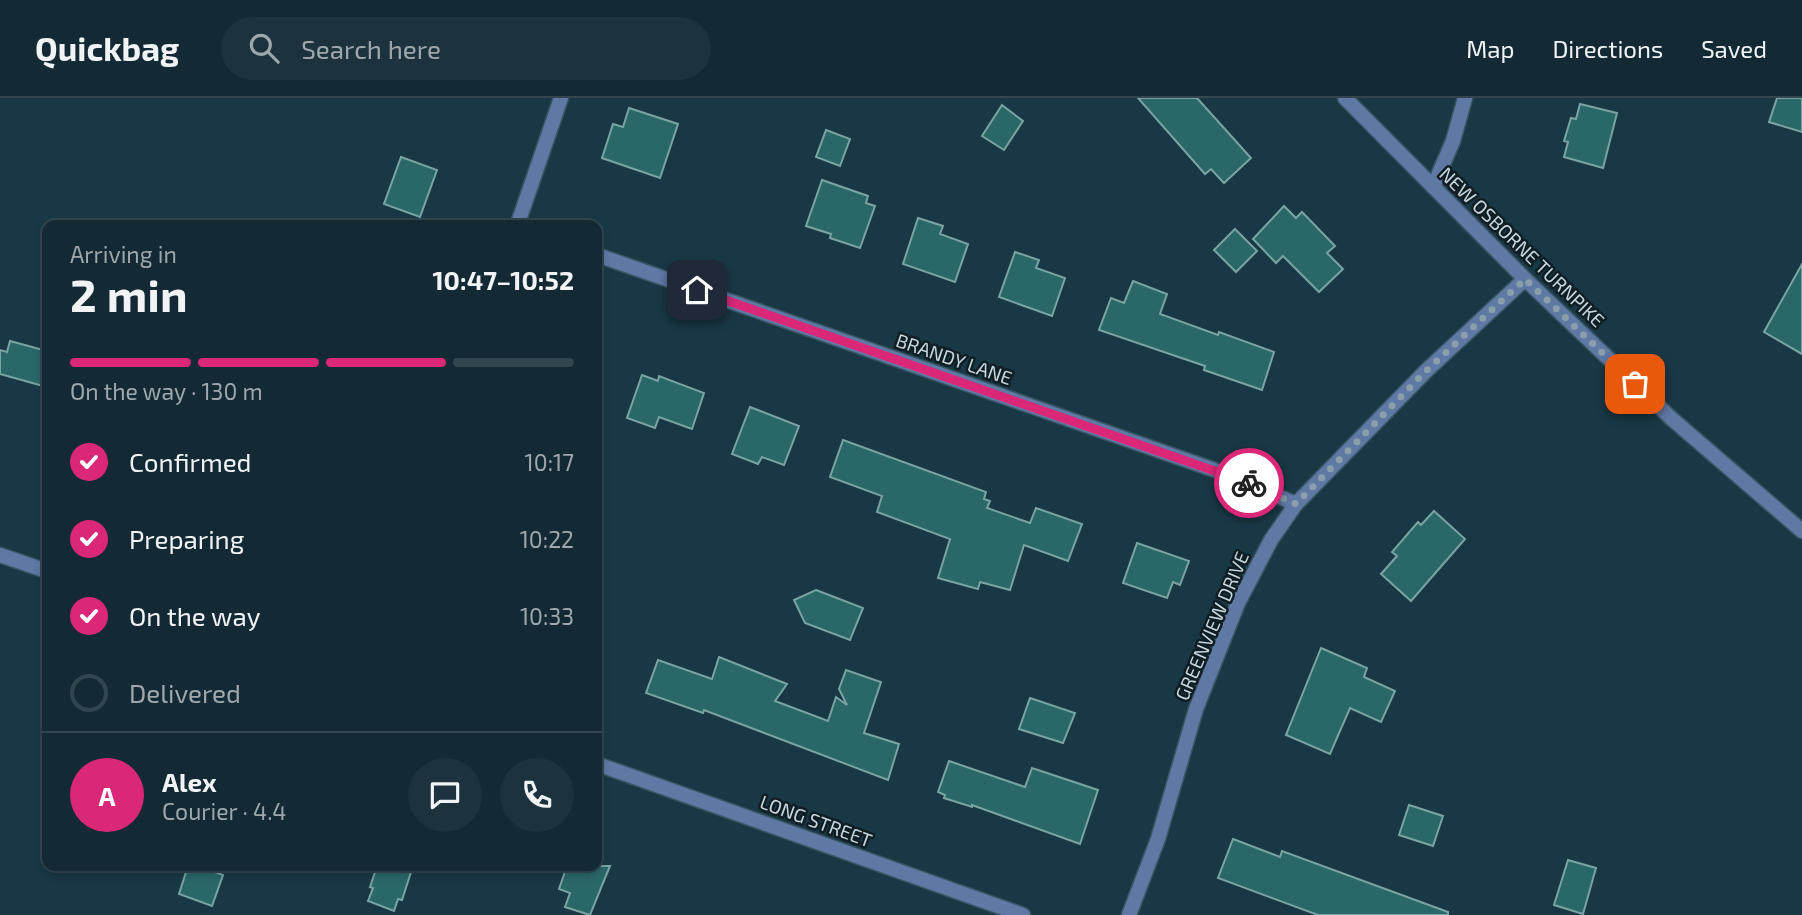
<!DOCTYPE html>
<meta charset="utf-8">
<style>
:root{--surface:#132a34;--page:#1c323c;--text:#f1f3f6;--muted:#9da7ac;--line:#32464f;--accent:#db2777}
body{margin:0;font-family:"Exo 2",sans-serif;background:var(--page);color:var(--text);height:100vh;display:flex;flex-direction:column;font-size:26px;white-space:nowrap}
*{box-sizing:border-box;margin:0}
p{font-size:23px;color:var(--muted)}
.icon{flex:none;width:38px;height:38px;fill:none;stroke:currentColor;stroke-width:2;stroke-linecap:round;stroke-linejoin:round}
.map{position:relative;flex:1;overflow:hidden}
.drawer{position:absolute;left:42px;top:122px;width:560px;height:651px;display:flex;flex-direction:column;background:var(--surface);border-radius:14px;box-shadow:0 4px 10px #0003,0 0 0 2px var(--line)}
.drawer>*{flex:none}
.pin{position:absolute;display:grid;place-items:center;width:60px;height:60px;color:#fff;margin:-30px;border-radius:14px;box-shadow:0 4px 10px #0006}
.courier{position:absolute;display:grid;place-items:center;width:70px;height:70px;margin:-35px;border:5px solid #db2777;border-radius:50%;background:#fff;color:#222;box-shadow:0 2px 9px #0007}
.overview em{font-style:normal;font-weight:700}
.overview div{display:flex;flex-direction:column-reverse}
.overview{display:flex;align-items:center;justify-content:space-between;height:119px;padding:0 28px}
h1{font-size:46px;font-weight:700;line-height:52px}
.bar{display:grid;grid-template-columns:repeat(4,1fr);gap:10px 7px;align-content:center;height:84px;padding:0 28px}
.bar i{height:9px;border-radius:5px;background:var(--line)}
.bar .on{background:var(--accent)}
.bar p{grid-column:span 4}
.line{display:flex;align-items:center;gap:18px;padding:0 28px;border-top:2px solid var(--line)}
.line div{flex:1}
.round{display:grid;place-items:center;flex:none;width:74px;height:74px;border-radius:37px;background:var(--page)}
ol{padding:0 28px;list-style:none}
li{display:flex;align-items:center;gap:21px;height:77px}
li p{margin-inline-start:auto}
li .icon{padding:7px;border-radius:50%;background:var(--accent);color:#fff;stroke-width:4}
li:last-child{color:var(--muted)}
li i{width:38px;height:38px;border:4px solid var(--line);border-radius:50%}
header{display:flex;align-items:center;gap:42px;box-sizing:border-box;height:98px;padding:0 35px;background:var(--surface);border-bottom:2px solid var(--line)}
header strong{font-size:33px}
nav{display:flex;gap:38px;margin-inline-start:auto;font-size:24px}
.search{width:490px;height:63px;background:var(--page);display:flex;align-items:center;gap:18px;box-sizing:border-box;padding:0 24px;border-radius:38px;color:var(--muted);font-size:26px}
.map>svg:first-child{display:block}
.building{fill:#2a6769;stroke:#7aa3a4;stroke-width:2}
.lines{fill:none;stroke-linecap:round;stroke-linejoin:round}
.minor-casing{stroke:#385562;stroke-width:17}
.tertiary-casing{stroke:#385562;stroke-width:17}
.minor{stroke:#5f79a5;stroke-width:14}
.tertiary{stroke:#5f79a5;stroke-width:14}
.done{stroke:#899faa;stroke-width:7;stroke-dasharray:0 12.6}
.route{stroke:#db2777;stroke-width:9}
.labels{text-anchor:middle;stroke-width:5;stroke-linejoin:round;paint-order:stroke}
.street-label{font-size:19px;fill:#c6d7e0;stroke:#101e24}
</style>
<header>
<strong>Quickbag</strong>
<div class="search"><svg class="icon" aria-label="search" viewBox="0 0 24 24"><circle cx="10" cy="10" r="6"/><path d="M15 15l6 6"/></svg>Search here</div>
<nav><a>Map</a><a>Directions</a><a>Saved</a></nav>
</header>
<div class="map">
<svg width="1802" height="817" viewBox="0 0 1802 817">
<rect width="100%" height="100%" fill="#193846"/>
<g class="building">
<polygon points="1138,0 1197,0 1251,60 1224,85 1211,71 1205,76"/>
<polygon points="1777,0 1802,0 1802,34 1769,24"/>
<polygon points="1580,6 1617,15 1603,70 1564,59 1568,44 1564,43 1571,20 1576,21"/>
<polygon points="1002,7 1023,23 1004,52 982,38"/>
<polygon points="629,10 678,26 660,80 602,60 613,26 623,29"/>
<polygon points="826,32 850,41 840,68 816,59"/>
<polygon points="401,59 437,72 420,119 384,106"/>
<polygon points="822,82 868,98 866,105 875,108 860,150 830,140 831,136 806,128"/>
<polygon points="1284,108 1296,120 1302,114 1335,148 1327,155 1343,171 1319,194 1283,158 1276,165 1253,141"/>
<polygon points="918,120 943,128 940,136 968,146 955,184 903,166"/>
<polygon points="1235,131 1257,153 1236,174 1214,152"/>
<polygon points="1015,154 1039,162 1036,170 1065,180 1052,218 999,199"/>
<polygon points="1802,166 1802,256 1764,234"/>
<polygon points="1133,183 1167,196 1160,216 1218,237 1219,234 1274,254 1262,292 1204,272 1205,268 1099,232 1111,200 1124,205"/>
<polygon points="10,243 47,253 47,271 43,288 0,276 0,252 7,254"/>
<polygon points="642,277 658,283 659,278 704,295 692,331 659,319 655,330 627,320"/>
<polygon points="750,309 799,328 784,367 762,359 758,366 732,356"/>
<polygon points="843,342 986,394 984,401 990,403 987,410 1030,425 1036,410 1082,426 1068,463 1024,447 1010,492 980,484 978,491 938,480 950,441 877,414 882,398 830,379"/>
<polygon points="1434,413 1465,441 1411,503 1381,476 1397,458 1392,454 1418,424 1421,427"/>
<polygon points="1137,445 1189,463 1180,487 1173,484 1167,500 1123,485"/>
<polygon points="816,492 863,510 850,542 805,525 794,502"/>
<polygon points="1321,550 1367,570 1364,579 1395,593 1381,624 1350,610 1330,656 1286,637"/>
<polygon points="719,559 787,586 775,603 828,623 836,599 847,607 839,591 846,572 881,584 864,635 899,646 888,682 704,612 703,615 646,595 658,562 712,581"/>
<polygon points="1030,600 1075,615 1063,645 1019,631"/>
<polygon points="949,663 1025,689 1032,670 1098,692 1080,746 972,707 972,709 944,700 945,697 938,694"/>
<polygon points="1409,707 1443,718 1433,748 1399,737"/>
<polygon points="1233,741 1280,759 1282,753 1448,814 1448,817 1318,817 1218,780"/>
<polygon points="1568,762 1596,770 1583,816 1554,807"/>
<polygon points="188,768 199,768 223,777 212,808 179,796"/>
<polygon points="377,768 413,768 402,802 398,801 394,813 368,803 373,790 370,789"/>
<polygon points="567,768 610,768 590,817 565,809 570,795 559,791"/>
</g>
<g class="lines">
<defs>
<g id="minor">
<polyline points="1433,89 1453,43 1465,0"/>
<polyline points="517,128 561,0"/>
<polyline points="597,157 1232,378 1296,406"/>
<polyline points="0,457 47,473"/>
<polyline points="597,666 1023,817"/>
<polyline points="1129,817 1158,741 1196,611 1238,505 1271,442 1296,406 1426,273 1525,181"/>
</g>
<polyline id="tertiary" points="1345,0 1525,181 1672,321 1802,433"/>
</defs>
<use href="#minor" class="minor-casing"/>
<use href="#tertiary" class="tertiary-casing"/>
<use href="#minor" class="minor"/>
<use href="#tertiary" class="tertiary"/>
</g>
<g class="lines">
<polyline class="done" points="1249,385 1296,406 1426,273 1525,181 1635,286"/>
<polyline class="route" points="697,192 1249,385"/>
</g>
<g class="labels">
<g class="street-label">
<text transform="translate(1522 149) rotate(44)" y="7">NEW OSBORNE TURNPIKE</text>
<text transform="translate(954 261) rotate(19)" y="7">BRANDY LANE</text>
<text transform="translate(1212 528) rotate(-67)" y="7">GREENVIEW DRIVE</text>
<text transform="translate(816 723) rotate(20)" y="7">LONG STREET</text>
</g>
</g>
</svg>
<div class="pin" style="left:1635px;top:286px;background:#ea580c"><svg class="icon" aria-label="bag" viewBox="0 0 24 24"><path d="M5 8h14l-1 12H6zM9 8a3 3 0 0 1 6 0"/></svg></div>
<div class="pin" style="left:697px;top:192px;background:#1f2937"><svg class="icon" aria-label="home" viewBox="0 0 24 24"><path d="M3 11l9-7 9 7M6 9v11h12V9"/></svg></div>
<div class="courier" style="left:1249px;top:385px"><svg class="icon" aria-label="bike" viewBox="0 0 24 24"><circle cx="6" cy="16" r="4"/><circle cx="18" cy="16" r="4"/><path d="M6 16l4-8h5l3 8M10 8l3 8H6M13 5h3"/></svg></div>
<section class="drawer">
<div class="overview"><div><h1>2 min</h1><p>Arriving in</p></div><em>10:47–10:52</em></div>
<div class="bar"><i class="on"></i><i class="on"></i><i class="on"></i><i></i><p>On the way · 130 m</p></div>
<ol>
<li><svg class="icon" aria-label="check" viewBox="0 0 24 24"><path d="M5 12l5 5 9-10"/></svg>Confirmed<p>10:17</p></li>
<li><svg class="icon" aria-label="check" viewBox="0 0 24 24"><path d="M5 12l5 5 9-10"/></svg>Preparing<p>10:22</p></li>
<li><svg class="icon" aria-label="check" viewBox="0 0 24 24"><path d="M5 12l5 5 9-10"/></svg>On the way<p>10:33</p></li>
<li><i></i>Delivered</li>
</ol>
<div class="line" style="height:126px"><b class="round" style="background:var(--accent);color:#fff">A</b><div><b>Alex</b><p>Courier · 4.4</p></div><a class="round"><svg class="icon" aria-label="chat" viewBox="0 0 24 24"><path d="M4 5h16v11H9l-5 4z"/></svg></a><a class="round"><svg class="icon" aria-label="phone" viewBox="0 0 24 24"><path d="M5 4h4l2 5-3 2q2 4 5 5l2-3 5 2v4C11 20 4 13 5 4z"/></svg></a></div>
</section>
</div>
